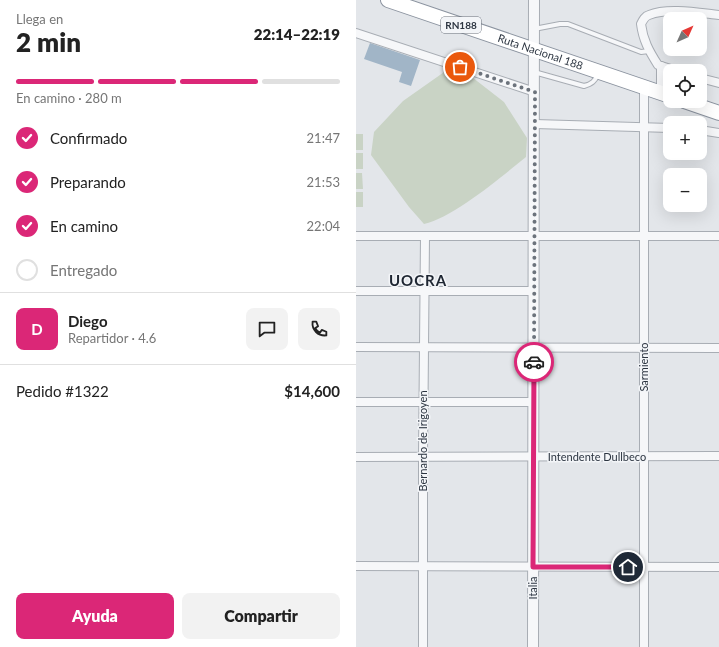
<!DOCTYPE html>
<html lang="es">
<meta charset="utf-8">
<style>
:root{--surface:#fff;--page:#f2f2f2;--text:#222;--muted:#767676;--line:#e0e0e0;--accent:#db2777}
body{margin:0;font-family:Lato,sans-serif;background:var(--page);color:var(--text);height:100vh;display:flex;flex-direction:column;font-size:15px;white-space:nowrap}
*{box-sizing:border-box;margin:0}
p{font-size:13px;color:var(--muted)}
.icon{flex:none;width:22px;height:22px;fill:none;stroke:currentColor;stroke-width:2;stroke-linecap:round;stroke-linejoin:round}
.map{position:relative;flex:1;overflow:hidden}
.details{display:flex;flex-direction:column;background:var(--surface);width:356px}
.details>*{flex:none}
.needle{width:26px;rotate:45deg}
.fabs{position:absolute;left:307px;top:12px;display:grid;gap:8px}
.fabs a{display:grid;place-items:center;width:44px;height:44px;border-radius:8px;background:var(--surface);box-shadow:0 4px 16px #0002;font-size:20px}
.pin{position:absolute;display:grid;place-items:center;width:34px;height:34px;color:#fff;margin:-17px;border:2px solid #fff;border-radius:50%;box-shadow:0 1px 4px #0007}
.courier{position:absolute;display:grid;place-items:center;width:40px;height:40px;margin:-20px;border:3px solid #db2777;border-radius:50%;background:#fff;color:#222;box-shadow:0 1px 5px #0007}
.summary em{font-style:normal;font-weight:800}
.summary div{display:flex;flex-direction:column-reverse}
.summary{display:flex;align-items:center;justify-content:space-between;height:68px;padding:0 16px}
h1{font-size:26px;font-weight:800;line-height:30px}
.bar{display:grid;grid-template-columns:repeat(4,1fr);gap:6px 4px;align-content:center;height:48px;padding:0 16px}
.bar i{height:5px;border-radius:3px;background:var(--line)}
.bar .selected{background:var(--accent)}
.bar p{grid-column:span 4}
.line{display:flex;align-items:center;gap:10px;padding:0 16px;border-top:1px solid var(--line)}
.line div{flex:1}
.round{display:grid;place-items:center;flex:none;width:42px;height:42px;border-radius:8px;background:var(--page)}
ol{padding:0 16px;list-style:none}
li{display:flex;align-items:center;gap:12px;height:44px}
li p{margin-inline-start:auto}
li .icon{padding:4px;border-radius:50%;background:var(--accent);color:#fff;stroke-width:4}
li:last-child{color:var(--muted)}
li i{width:22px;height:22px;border:2px solid var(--line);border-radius:50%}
.action{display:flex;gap:8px;margin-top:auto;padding:8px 16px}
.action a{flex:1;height:46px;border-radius:8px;background:var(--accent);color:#fff;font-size:16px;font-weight:800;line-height:46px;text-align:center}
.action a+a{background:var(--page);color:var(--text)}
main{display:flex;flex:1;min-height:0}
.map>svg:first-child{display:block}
.green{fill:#c9d3c5}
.water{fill:#a1b5c7}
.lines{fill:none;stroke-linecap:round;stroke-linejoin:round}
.service-casing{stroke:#a8adb4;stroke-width:6}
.minor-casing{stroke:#a8adb4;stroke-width:10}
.tertiary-casing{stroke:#a8adb4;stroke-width:12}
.trunk-casing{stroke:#8c94a0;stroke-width:16}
.service{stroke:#f6f7f9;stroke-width:4}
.minor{stroke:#f6f7f9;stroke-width:8}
.tertiary{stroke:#f6f7f9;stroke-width:10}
.trunk{stroke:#fff;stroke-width:14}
.done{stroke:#6c737c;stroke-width:4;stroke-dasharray:0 7.2}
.route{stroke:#db2777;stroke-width:5}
.labels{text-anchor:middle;stroke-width:3;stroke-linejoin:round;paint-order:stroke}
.shield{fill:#f3f5f8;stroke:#686f78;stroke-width:1}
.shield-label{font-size:10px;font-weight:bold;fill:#2c3541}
.street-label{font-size:11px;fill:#2c3541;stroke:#f3f5f8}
.district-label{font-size:15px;font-weight:bold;letter-spacing:1px;fill:#1e2632;stroke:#f3f5f8}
</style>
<main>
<section class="details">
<div class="summary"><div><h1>2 min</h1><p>Llega en</p></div><em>22:14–22:19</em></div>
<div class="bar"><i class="selected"></i><i class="selected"></i><i class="selected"></i><i></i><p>En camino · 280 m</p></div>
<ol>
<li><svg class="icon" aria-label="check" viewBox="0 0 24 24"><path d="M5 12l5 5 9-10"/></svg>Confirmado<p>21:47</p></li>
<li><svg class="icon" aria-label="check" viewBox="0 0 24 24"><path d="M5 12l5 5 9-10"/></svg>Preparando<p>21:53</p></li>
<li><svg class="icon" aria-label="check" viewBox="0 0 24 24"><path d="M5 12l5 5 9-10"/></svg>En camino<p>22:04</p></li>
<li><i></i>Entregado</li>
</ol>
<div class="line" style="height:72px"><b class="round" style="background:var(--accent);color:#fff">D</b><div><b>Diego</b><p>Repartidor · 4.6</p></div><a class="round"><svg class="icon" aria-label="chat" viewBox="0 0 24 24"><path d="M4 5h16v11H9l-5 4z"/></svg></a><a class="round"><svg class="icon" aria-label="phone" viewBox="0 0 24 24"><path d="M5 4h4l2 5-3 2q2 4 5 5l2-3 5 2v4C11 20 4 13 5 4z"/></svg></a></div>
<div class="line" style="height:52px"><div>Pedido #1322</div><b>$14,600</b></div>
<div class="action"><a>Ayuda</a><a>Compartir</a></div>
</section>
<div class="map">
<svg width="363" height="647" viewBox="0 0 363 647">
<rect width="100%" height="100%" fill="#e3e6ea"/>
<g class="green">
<path d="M91,70L112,74L148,102L171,138L170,157C145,177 98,217 68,224L53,207L15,155L18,132L47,101Z"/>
<rect x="0" y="134" width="7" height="16"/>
<rect x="0" y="153" width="7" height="16"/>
<polygon points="0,173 6,173 7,189 0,189"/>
<rect x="0" y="192" width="7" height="15"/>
</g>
<polygon class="water" points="14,43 64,60 55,86 43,82 46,72 8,59"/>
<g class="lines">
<defs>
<g id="service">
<polyline points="178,29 204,24 212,24 285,52 293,51"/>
<path d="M178,72L228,86C236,84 239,81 242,74"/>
</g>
<g id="minor">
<polyline points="0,33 179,92"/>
<path d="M321,71L302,65C293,51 287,40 285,24C287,20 289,16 293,15C312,7 344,13 363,15"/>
<polyline points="344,78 363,83"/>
<polyline points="305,93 305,66"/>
<polyline points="179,124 314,128"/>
<polyline points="344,130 363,133"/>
<polyline points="0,236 363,236"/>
<polyline points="0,291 178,291"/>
<polyline points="0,347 363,348"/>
<polyline points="0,402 178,402"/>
<polyline points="0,457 363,456"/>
<polyline points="0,566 363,567"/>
<polyline points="67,647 67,458 69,236"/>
<polyline points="288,647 288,88"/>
</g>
<polyline id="tertiary" points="177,647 178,0"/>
<g id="trunk">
<path id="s1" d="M32,0L314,96"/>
<polyline points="328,101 363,113"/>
</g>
</defs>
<use href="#service" class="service-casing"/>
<use href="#minor" class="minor-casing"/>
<use href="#tertiary" class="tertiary-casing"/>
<use href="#trunk" class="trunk-casing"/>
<use href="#service" class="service"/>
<use href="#minor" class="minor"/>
<use href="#tertiary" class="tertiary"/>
<use href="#trunk" class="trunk"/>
</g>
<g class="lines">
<polyline class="done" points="104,67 179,92 178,362"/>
<polyline class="route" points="178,362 177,567 272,567"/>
</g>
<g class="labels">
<rect class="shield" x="85" y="17" width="40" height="16" rx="3"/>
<g class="shield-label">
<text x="105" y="29">RN188</text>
</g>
<g class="street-label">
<text dy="4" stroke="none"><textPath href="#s1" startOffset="161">Ruta Nacional 188</textPath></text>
<text transform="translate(288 367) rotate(-90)" y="4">Sarmiento</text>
<text transform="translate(67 441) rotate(-90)" y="4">Bernardo de Irigoyen</text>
<text x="241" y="461">Intendente Dullbeco</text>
<text transform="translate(177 588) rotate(-90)" y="4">Italia</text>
</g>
<g class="district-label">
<text x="62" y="286">UOCRA</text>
</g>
</g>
</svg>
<div class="fabs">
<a><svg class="needle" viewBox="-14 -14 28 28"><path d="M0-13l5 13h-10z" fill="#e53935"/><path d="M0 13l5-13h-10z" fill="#767676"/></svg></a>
<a><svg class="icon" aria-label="locate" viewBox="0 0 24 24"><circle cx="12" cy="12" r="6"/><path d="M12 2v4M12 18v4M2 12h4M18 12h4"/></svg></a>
<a>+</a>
<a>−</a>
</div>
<div class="pin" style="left:104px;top:67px;background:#ea580c"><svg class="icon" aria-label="bag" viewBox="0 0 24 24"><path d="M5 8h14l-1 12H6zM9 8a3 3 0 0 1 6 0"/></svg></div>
<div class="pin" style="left:272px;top:567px;background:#1f2937"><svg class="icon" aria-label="home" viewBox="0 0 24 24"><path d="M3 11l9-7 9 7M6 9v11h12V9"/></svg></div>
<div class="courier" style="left:178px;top:362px"><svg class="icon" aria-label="car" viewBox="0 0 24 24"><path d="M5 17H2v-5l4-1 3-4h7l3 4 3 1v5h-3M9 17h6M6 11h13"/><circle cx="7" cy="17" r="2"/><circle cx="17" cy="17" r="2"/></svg></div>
</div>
</main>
